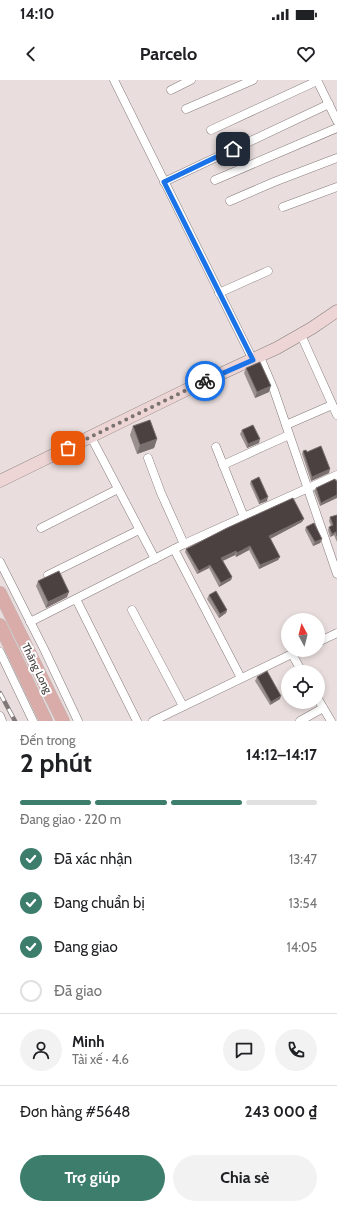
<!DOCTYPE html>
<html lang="vi">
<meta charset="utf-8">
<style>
:root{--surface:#fff;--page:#f2f2f2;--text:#202124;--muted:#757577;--line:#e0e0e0;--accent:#3d7d6c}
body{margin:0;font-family:Cabin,sans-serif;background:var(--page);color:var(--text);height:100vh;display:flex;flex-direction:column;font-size:15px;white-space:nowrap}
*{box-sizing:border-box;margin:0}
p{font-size:13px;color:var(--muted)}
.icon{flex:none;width:22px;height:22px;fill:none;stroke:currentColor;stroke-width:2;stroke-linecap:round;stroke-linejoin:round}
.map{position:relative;height:641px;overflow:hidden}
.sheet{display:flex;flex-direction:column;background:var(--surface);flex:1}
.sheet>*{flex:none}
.needle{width:26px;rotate:353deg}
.tools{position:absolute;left:281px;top:533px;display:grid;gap:8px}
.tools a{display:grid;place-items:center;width:44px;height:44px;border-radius:50%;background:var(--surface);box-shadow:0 2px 6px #0003;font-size:20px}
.pin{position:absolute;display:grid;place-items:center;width:34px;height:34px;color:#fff;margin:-17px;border-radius:8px;box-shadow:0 2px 6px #0006}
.courier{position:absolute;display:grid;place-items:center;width:40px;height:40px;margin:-20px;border:3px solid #1a73e8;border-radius:50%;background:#fff;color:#222;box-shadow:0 1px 5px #0007}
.summary em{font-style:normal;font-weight:700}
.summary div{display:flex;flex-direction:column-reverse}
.summary{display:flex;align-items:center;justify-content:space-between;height:68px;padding:0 20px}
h1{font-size:26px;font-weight:700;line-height:30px}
.bar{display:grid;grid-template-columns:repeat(4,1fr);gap:6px 4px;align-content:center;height:48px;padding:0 20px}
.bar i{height:5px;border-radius:3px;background:var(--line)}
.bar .on{background:var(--accent)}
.bar p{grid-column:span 4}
.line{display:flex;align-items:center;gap:10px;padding:0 20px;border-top:1px solid var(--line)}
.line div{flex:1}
.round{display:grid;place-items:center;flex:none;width:42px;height:42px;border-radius:21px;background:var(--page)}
ol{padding:0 20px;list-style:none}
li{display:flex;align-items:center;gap:12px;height:44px}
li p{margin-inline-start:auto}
li .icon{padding:4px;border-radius:50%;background:var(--accent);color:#fff;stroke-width:4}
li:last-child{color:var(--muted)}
li i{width:22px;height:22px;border:2px solid var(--line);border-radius:50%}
.button{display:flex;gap:8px;margin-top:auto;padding:8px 20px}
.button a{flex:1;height:46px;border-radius:24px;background:var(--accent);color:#fff;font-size:16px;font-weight:700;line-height:46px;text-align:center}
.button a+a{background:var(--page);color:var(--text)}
.status{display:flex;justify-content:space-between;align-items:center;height:28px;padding:0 20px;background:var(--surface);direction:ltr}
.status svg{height:11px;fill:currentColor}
header{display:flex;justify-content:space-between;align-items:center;height:52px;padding:0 20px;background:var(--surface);font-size:18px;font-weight:700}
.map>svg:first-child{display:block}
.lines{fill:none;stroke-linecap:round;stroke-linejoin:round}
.street-casing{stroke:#867c7b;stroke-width:9}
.secondary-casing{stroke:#867c7b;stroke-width:13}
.primary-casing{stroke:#c1c0bf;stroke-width:14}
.street{stroke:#fff;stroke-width:8}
.secondary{stroke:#ecd5d4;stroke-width:12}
.primary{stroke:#d9aba9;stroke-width:13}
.rail-casing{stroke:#7f7877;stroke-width:4.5}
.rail{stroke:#fff;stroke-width:3;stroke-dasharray:9;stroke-linecap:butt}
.wall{fill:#9a908e}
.shaded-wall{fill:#7a706f}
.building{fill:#4a4140;stroke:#7a706f}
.done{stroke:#797372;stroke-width:4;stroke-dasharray:0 7.2}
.route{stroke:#1a73e8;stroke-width:5}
.labels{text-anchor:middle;stroke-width:4;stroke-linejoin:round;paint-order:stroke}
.street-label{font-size:11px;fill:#3d3938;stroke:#fff}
</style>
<div class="status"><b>14:10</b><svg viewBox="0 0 49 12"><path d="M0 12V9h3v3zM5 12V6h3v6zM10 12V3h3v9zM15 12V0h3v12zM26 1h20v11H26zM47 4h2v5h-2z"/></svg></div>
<header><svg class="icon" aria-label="back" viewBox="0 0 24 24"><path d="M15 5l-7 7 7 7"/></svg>Parcelo<svg class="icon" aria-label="heart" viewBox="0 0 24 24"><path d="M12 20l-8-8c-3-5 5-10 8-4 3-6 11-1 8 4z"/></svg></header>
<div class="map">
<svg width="337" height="641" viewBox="0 0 337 641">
<rect width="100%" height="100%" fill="#e9dedd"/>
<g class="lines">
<defs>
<g id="street">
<polyline points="114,0 253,280"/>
<polyline points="317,0 337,41"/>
<polyline points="171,10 191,0"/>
<polyline points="186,29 253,0"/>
<polyline points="211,50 317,1"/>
<polyline points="215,100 337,48"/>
<polyline points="164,102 329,24"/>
<polyline points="230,121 274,102 337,78"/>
<polyline points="283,127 337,107"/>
<polyline points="219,213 268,191"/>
<polyline points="301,255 337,335"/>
<polyline points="260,277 274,310 337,494"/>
<polyline points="286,345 332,325"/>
<polyline points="91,357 155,479"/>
<polyline points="216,367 244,437"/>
<polyline points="148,378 161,413 184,464"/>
<polyline points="223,385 289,355"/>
<polyline points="41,448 118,409"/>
<polyline points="174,469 241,598"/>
<polyline points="0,482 45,571 78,641"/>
<polyline points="48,495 139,450"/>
<polyline points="76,519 137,641"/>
<polyline points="132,530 183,626"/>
<polyline points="30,542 184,464 337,395"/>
<polyline points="318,562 337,553"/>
<polyline points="0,572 33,641"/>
<polyline points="292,574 302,592"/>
<polyline points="318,619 331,641"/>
<polyline points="0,636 2,641"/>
<polyline points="153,641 300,570"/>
<polyline points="300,641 323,628"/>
</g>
<polyline id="secondary" points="0,401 188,309 277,268 312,248 337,231"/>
<g id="primary">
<polyline points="0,513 63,641"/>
<polyline points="0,545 46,641"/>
</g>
</defs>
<use href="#street" class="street-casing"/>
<use href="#secondary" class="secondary-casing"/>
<use href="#primary" class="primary-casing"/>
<use href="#street" class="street"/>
<use href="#secondary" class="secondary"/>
<use href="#primary" class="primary"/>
<defs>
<polyline id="rail" points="0,613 15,641"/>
</defs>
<use href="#rail" class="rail-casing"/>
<use href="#rail" class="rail"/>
</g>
<g class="wall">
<polygon points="246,288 269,312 255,318 244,293"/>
<polygon points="133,346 157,359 154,368 137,374 130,355"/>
<polygon points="242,350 259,363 247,368 240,354"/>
<polygon points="303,371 307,372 329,393 311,401 302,374"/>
<polygon points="335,399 320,426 314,411 316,408"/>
<polygon points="251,401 267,421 259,424 250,404"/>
<polygon points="337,435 337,462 334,455 330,457 328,450 329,447 331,446 329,441 330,437"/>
<polygon points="302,442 270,459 280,477 278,480 259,489 249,470 236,477 235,475 223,481 232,497 231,500 219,507 209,488 197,494 185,472 186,469"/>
<polygon points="306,447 322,459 320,463 313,466 305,450"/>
<polygon points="38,501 67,517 46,528 36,506"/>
<polygon points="209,515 227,530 226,533 219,538 207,519"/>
<polygon points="257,597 280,619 270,625 255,601"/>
</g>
<g class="shaded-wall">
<polygon points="271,306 269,312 255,318 257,312"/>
<polygon points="157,359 154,368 137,374 140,365"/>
<polygon points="260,359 259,363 247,368 248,364"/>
<polygon points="330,389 329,393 311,401 312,397"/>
<polygon points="337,415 337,418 320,426 321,423"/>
<polygon points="268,417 267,421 259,424 260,421"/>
<polygon points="304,439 302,442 268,460 269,456"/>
<polygon points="336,452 334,455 330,457 332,454"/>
<polygon points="322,459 320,463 313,466 315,462"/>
<polygon points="250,466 249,470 236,477 237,473"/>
<polygon points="236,471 235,475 220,482 221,478"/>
<polygon points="280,477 278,480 259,489 260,485"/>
<polygon points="210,485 209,488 197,494 199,491"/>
<polygon points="232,497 231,500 219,507 221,503"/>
<polygon points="69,512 67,517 46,528 48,522"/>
<polygon points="227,530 226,533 219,538 220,534"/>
<polygon points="281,616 280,619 270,625 271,622"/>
</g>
<g class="building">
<polygon points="260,282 271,306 257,312 246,288"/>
<polygon points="150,340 157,359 140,365 133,346"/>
<polygon points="253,345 260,359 248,364 242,350"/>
<polygon points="321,366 330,389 312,397 303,371 306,370 307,372"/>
<polygon points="259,397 268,417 260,421 251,401"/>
<polygon points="335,399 336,401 337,401 337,415 321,423 316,408"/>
<polygon points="293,418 304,439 269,456 280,477 260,485 250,466 237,473 236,471 221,478 232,497 221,503 210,485 199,491 186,469 227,448"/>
<polygon points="337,435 337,456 336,452 332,454 329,447 333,445 330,437"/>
<polygon points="314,443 322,459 315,462 306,447"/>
<polygon points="59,491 69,512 48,522 38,501"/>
<polygon points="216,511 227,530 220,534 209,515"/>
<polygon points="267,591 281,616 271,622 257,597"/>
</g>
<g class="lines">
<polyline class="done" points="68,368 205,301"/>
<polyline class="route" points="205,301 253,280 164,102 233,69"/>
</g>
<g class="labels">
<g class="street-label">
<text transform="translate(37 588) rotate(64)" y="4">Thăng Long</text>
</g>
</g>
</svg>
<div class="tools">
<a><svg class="needle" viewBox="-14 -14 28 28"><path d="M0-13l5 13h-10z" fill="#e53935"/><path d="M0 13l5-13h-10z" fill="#757577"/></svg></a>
<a><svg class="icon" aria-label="locate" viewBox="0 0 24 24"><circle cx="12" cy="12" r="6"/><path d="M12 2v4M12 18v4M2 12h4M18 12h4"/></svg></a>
</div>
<div class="pin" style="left:68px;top:368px;background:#ea580c"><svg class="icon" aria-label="bag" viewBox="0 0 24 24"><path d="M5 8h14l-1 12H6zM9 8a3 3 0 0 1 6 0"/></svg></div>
<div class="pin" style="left:233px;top:69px;background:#1f2937"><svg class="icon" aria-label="home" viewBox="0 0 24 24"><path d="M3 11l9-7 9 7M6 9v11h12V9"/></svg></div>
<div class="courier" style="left:205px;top:301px"><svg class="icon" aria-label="bike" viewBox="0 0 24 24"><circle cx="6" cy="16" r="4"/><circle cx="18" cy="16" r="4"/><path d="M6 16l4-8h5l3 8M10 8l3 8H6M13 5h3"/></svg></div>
</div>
<section class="sheet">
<div class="summary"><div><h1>2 phút</h1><p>Đến trong</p></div><em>14:12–14:17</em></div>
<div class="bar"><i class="on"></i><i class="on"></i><i class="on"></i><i></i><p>Đang giao · 220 m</p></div>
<ol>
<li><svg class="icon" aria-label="check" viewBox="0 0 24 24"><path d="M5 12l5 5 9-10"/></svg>Đã xác nhận<p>13:47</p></li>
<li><svg class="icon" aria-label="check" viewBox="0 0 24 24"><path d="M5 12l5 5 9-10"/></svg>Đang chuẩn bị<p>13:54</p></li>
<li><svg class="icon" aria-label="check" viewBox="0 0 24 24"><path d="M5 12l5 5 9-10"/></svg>Đang giao<p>14:05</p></li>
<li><i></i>Đã giao</li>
</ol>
<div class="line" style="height:72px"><a class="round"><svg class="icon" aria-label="person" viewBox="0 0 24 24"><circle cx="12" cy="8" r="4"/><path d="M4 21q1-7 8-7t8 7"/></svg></a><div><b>Minh</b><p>Tài xế · 4.6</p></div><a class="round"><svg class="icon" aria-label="chat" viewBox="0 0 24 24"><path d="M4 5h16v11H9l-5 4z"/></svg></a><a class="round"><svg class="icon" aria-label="phone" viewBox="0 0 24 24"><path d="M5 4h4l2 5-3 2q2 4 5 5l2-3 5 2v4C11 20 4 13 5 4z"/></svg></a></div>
<div class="line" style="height:52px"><div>Đơn hàng #5648</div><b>243 000 ₫</b></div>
<div class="button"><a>Trợ giúp</a><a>Chia sẻ</a></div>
</section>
